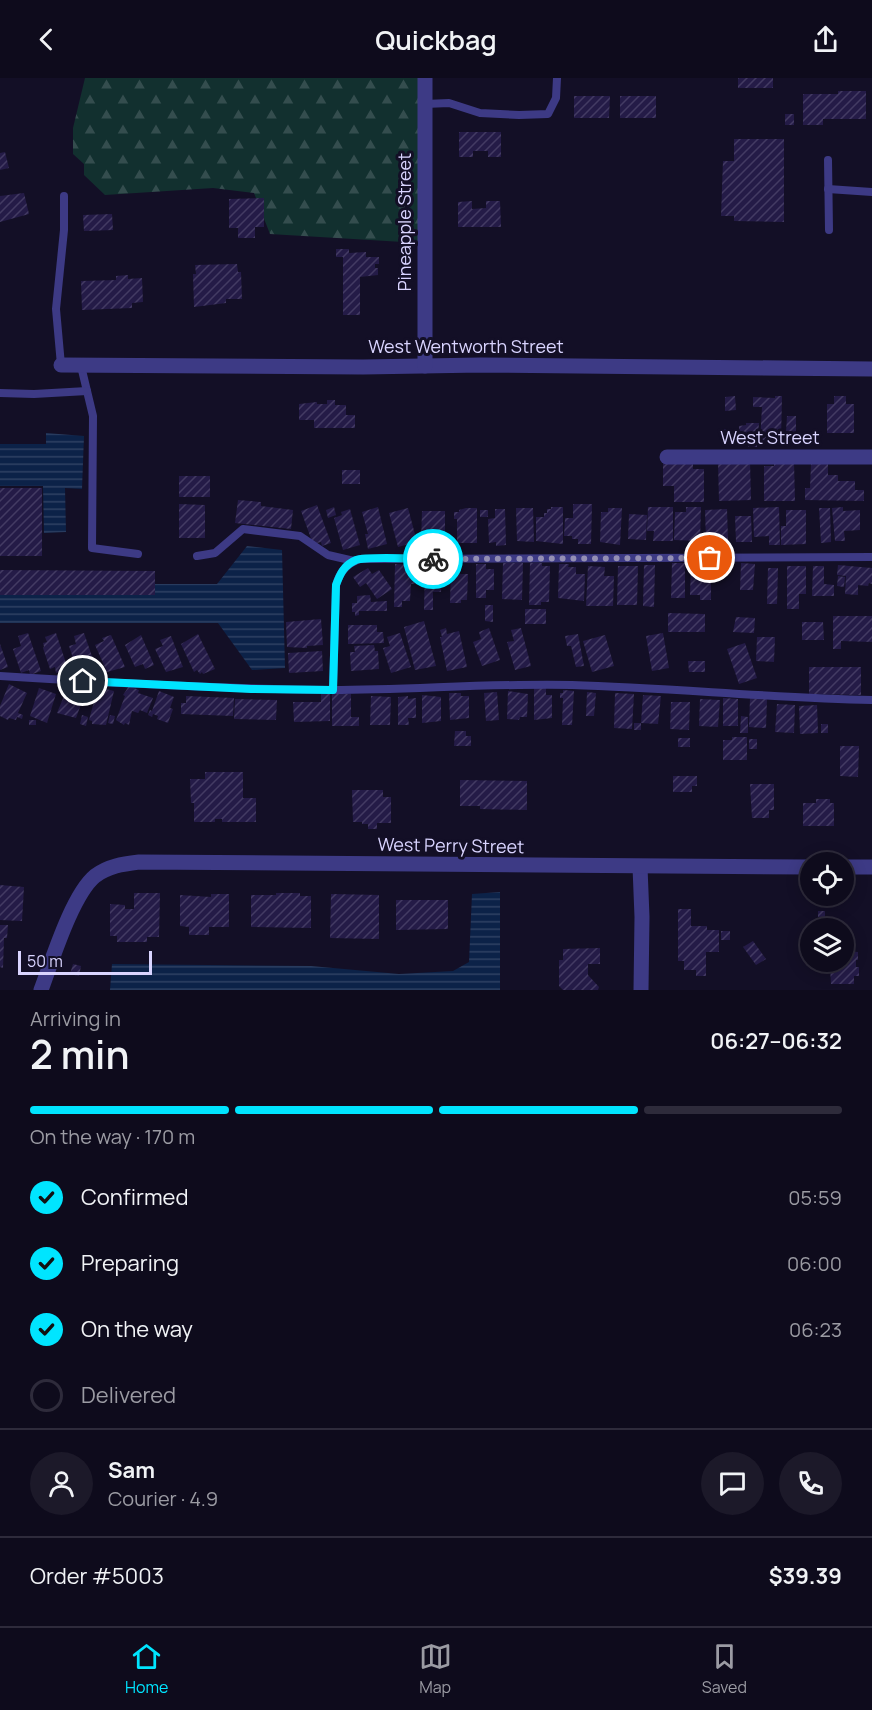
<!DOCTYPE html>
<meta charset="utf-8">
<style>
:root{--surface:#0e0b1c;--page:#1c1929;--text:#f1f3f6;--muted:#9b9ba3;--line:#2e2b3b;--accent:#00e5ff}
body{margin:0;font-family:Manrope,sans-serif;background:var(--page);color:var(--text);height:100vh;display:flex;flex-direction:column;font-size:22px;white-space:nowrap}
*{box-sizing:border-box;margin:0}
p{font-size:20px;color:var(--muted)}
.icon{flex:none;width:33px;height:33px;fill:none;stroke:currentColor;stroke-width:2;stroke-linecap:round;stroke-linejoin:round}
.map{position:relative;height:912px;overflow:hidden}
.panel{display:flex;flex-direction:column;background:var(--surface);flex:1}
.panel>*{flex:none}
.buttons{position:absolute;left:800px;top:774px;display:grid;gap:12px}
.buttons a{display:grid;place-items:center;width:54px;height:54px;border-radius:50%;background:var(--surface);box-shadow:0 3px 15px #0003,0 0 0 2px var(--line);font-size:30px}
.scale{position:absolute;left:18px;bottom:15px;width:134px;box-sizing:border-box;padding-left:6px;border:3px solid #d9d4ff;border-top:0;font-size:16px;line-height:21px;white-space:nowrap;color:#d9d4ff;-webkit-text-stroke:4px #130f26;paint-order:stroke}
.pin{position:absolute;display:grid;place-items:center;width:51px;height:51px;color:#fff;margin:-26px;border:3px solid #fff;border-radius:50%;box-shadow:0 2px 6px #0007}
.courier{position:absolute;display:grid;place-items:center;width:60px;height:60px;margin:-30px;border:4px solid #00e5ff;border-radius:50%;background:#fff;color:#222;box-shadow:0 2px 8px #0007}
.summary em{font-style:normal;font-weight:600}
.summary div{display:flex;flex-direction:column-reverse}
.summary{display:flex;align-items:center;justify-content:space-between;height:102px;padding:0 30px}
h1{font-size:39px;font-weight:600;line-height:45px}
.bar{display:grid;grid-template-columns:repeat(4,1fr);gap:9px 6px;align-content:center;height:72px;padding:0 30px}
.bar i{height:8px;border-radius:4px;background:var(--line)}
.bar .active{background:var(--accent)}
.bar p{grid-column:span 4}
.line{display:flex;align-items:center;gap:15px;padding:0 30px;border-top:2px solid var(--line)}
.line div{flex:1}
.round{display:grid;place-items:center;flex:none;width:63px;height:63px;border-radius:32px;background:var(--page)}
ol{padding:0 30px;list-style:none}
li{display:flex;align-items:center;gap:18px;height:66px}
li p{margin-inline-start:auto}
li .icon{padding:6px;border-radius:50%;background:var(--accent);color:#111;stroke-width:4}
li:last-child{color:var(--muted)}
li i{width:33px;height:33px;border:3px solid var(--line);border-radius:50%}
header{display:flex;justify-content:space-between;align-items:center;height:78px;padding:0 30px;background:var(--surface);font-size:27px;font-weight:600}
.dock{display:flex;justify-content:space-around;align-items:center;height:84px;border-top:2px solid var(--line);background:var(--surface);font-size:16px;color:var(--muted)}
.dock a{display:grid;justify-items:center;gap:3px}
.dock .active{color:var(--accent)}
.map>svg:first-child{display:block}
.forest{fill:url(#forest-firs)}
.water{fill:url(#water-rules)}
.building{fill:url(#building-hatch)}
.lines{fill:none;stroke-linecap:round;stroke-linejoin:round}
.service{stroke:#3d3a85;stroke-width:8}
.minor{stroke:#3d3a85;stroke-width:15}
.done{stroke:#948fb3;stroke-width:6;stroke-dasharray:0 10.8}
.route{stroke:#00e5ff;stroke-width:8}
.labels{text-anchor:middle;stroke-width:6;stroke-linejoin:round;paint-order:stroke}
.street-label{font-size:18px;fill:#d9d4ff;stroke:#130f26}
</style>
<header><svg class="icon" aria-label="back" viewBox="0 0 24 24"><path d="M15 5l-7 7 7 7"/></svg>Quickbag<svg class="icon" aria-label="share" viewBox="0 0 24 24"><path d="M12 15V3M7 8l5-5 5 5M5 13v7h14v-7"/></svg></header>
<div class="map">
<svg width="872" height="912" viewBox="0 0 872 912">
<defs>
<pattern id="forest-firs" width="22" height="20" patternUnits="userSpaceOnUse" patternTransform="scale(1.5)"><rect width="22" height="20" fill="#12302f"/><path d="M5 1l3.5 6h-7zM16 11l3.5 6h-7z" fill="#344d4e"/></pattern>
<pattern id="water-rules" width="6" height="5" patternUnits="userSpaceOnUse" patternTransform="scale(1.5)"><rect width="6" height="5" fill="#0c2248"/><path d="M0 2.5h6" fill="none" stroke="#2f4163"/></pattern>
<pattern id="building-hatch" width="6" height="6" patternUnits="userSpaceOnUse" patternTransform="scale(1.5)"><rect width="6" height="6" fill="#241b47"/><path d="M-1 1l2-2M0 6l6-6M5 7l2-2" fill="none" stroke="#433b63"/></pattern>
</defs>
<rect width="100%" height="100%" fill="#130f26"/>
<polygon class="forest" points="85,0 422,0 420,165 270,156 254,115 213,110 105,117 84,97 84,86 73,76 73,50"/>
<g class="water">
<polygon points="46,355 84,358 82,411 65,410 66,454 44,455 43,408 0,408 0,366 46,366"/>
<polygon points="247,468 282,472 285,590 252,592 218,545 0,545 0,506 217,506"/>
<polygon points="500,814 500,912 110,912 112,886 311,888 399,896 453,893 469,884 472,816"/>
</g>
<g class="building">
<rect x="738" y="0" width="35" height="10"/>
<polygon points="838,13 866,13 866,41 823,41 823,47 803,47 803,16 838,16"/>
<polygon points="574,18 610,18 609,40 574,40"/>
<rect x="620" y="18" width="36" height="22"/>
<rect x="785" y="36" width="9" height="11"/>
<polygon points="459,54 501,54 501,79 488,79 488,73 473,73 473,79 459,79"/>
<polygon points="734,61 784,61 784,144 734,143 734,138 721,138 723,83 734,83"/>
<polygon points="5,74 9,90 0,92 0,75"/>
<polygon points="24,115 29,136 0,144 0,118"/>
<polygon points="264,120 264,149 255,149 255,160 238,160 238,150 229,150 229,121"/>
<polygon points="472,123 472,131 486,130 486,123 500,123 501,149 458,149 458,124"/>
<polygon points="112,136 113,152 84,153 83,137"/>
<polygon points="336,171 349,171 349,175 366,174 366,179 379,179 379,186 375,186 375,190 378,190 378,197 360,199 360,237 343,237 343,179 336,179"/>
<polygon points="237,186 238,194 241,194 242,221 226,221 226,225 194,229 193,196 196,196 195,187"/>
<polygon points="128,197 128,201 142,200 143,224 132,225 132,230 82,232 81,203 116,202 116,198"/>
<polygon points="735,318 736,332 725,333 725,319"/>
<polygon points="775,318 782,318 781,363 760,363 762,329 753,329 753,319 775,320"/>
<polygon points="834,318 846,318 846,326 854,326 854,355 827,355 827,326 834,326"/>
<polygon points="327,322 335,322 335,327 346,327 346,337 355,337 355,350 314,350 314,342 299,342 299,326 317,324 317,326 327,326"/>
<polygon points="787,338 796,338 796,354 786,354"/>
<polygon points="746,345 759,345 757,369 748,369 748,361 739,361 739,348 746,347"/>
<rect x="720" y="351" width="6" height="10"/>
<polygon points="693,383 693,391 704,391 704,424 674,424 674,408 663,408 663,384"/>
<polygon points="750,383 751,422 719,423 718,384"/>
<polygon points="794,384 795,423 764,423 764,388 774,388 774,385"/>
<polygon points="811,386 828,386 828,397 838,397 838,403 855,403 855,412 864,412 864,423 805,422 805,410 810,410"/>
<rect x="342" y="392" width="18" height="14"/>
<rect x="179" y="398" width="31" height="21"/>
<rect x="0" y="410" width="42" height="68"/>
<polygon points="238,422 261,424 261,428 293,432 291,451 235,445"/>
<polygon points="179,426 205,427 205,460 179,460"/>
<polygon points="573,426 592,426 591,466 578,466 578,461 572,461 572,458 564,458 565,440 573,440"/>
<polygon points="317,427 331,465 322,468 321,464 313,466 301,433"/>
<polygon points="334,429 336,437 328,440 326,432"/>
<polygon points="378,429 387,466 368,471 365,456 368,456 362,434"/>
<polygon points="551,429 563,429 563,466 536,463 536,439 544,439 544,435 547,435 547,431 551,431"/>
<polygon points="648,429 673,429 673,463 653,463 654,453 647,453"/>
<polygon points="686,429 701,429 700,463 674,462 675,434 686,434"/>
<polygon points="779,429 780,467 769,467 769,458 754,459 753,430"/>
<polygon points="843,429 843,433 860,432 860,452 844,453 845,463 835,463 832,430"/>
<polygon points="408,430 417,464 398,469 389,435"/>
<polygon points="466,430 477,430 477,465 457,465 457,441 454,441 454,434 459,434 459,432"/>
<polygon points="516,430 533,430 534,464 517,463"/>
<polygon points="608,430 622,430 620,467 600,464 601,434 608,434"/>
<polygon points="819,430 830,430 831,464 821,465"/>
<polygon points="350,431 360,467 343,472 334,440 342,437 341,434"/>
<polygon points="495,431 505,431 506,467 496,468 496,464 489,465 488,441 495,440"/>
<polygon points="727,431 728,463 706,463 705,432"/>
<rect x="480" y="432" width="8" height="7"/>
<polygon points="786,432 806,432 806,466 781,467 781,448 786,448"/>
<polygon points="422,433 445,433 445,464 442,464 442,468 434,468 434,465 421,464"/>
<polygon points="629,436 647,437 646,462 628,461"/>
<polygon points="735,438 751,438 752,464 736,464"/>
<polygon points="503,485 523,485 522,522 502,521"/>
<polygon points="530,485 542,485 542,488 550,488 549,524 541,524 541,527 529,527"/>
<polygon points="672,485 685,485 685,520 671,520"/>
<polygon points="700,485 711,485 711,522 700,522 700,517 690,517 691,489 700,489"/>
<polygon points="741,485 755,486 753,512 740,512"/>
<polygon points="395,486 415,487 415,506 411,506 410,523 402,523 402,529 394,529"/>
<polygon points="476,486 486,486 486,491 494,491 494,512 486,512 486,520 476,520"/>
<polygon points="559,486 569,486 568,489 576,489 576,496 585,496 584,523 558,520"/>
<polygon points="644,487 655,487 654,529 643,528"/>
<polygon points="838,487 872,490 872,506 869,505 868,508 858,507 858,517 845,516 846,498 837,497"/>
<polygon points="425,488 442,488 441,514 433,514 433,532 424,532"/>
<polygon points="588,488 605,489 604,498 614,498 613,528 586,528"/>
<polygon points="618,488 638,488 637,527 617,527"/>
<polygon points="787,488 806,488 806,516 799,516 799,531 787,531"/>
<polygon points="813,488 824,488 824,506 834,507 834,518 812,518"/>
<polygon points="451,489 460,489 460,496 468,496 467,522 461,522 461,525 450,525"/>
<polygon points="368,490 372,496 379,492 392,511 377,521 366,505 360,509 353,499"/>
<polygon points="768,490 778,490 777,526 767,526"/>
<polygon points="0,492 155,493 155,517 0,517"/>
<polygon points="838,498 845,499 844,509 837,508"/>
<polygon points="370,517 371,524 387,523 387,533 359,533 359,537 355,538 355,534 352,534 352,525 357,525 357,518"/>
<polygon points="485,527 493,527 493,544 485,543"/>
<rect x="525" y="531" width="21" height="15"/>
<polygon points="668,535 705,536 705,554 668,554"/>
<polygon points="833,538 872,538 872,564 841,563 841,571 833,571"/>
<polygon points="736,539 755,540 754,555 733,554"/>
<polygon points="321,541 323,567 307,568 307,570 287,569 286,544"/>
<polygon points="424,543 436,588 415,592 404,549"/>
<polygon points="802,544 823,544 824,562 802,562"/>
<polygon points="348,547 377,547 377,554 383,554 384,565 348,566"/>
<polygon points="446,550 447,556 459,553 467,589 447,593 440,559 442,559 440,552"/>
<polygon points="489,550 500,582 482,588 473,564 481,561 479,554"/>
<polygon points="521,550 531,588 515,592 507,564 514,563 511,552"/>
<polygon points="28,555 41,593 30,597 29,592 21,595 13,571 21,568 18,558"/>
<polygon points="56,555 68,591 56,595 55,589 50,591 43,570 44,569 43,565 47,564 45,559"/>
<polygon points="84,555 96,590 85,594 83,589 77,592 69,568 76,566 74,558"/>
<polygon points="400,555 411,589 391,595 383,570 390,568 387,559"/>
<polygon points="663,555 669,590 652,593 646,558"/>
<polygon points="198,556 215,591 203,596 202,594 200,596 197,592 194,594 181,566"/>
<polygon points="578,556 584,588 576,589 571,568 567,568 565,558"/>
<polygon points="111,557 125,589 107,594 95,567 104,563 102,560"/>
<polygon points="141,557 154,587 145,591 143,586 135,589 125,567"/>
<polygon points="605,557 614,588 592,594 583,563"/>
<polygon points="171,558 183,589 166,594 155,571 163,568 160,562"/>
<polygon points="757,559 775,559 774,584 756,583"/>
<polygon points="745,565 757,600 739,606 727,571"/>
<polygon points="0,566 8,589 0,592"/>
<polygon points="374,567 375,573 378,573 379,591 351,593 350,574 355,574 354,568"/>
<polygon points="322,573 323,593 289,595 288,575"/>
<polygon points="688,583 705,583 705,594 689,594"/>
<polygon points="809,589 861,589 861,617 809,616"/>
<polygon points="9,606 27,615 18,635 23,637 22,641 17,639 16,642 9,640 8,642 0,638 0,628"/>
<polygon points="69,606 86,613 76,640 57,635"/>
<polygon points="129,608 139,612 138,615 153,620 147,635 140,632 138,635 132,633 129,647 125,645 124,647 116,642 125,618 123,617"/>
<polygon points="98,609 114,613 106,647 92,646 92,643 89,642"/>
<polygon points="39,610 56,616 47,645 30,638"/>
<polygon points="534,610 546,610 546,617 552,617 552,640 534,642"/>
<polygon points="563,612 574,613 572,647 562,647 563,620 560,620 560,615 563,615"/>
<polygon points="159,613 174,619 170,630 173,631 168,645 157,641 158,638 153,636 152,639 148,637 150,632 152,633"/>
<polygon points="508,613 528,616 527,639 520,639 519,642 507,641"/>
<polygon points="497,614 499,642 486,643 484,615"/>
<polygon points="587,614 596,615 594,638 586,638"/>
<polygon points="449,615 461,615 461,618 469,618 469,640 450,642"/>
<polygon points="615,615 634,616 632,651 614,650"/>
<polygon points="321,616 330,616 330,643 294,644 293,624 321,624"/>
<polygon points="332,616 351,616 351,639 359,639 359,648 332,648"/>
<polygon points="422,617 441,619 441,643 422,645"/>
<polygon points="643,617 661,618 658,646 641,645"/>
<polygon points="186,618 234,620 233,638 181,636 181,625 186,625"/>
<polygon points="371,618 391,619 390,647 370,647"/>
<polygon points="408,618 408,621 416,620 416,640 408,640 409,647 398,647 398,619"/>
<polygon points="723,620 738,621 738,648 723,648"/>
<polygon points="750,620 767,621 766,650 749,649"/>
<polygon points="235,621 277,622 276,642 234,641"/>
<polygon points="700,621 720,622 718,649 699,648"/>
<polygon points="671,624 690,624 689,652 670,651"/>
<polygon points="777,626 795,627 794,655 775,654"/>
<polygon points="817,627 818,655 800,656 799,628"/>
<polygon points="82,637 88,639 86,648 80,646"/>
<polygon points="110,637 115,638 113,646 108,645"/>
<polygon points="741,638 748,639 748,655 740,655"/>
<rect x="29" y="642" width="7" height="5"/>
<rect x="634" y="645" width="7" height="7"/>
<rect x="821" y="646" width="7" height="9"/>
<polygon points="455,653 466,653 466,658 471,658 471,668 454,668"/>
<polygon points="732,659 747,659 747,682 723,682 723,662 732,662"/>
<rect x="678" y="660" width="12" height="9"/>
<rect x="749" y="661" width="8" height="10"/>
<polygon points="840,668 859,668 858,699 840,698"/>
<polygon points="205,694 243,694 243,720 256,720 256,744 222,744 222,741 215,741 215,744 194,744 194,725 191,725 190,701 205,701"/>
<polygon points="673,698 697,698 697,708 692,708 692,714 673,714"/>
<polygon points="460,702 527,703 527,732 480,731 480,728 460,728"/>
<polygon points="750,706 774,706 774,732 769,732 769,740 752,740"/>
<polygon points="352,712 383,712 383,719 391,719 391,745 377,745 377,751 368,751 368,746 362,746 362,744 353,744"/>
<polygon points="816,721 830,721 830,725 834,725 834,748 803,748 803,725 816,725"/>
<polygon points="0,807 24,809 22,843 0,842"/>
<polygon points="134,815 160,815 159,859 147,859 147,864 117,864 117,858 110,858 110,826 125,827 125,831 134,831"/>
<polygon points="276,815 300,815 300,818 311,818 311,850 251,849 251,817 276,817"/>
<polygon points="211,816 229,816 229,849 209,849 209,857 189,857 189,849 180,848 180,817 211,819"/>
<polygon points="331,816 379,817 379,861 330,860"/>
<polygon points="396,822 448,822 448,851 396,852"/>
<polygon points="678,831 691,831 691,848 707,848 707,852 719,852 719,874 706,874 706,898 696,898 696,892 684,892 684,883 678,883"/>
<rect x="818" y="833" width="7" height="6"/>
<polygon points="817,841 834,841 835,850 818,850"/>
<polygon points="0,847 8,847 7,860 4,860 3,890 0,889"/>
<rect x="721" y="853" width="9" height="9"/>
<polygon points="753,863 766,881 756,887 743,869"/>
<polygon points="600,870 600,886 588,886 588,897 599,909 598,912 563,912 559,908 559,882 563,882 563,871"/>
<polygon points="843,873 858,874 858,882 856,882 856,889 859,889 859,898 854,898 854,906 831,906 830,889 818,889 818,884 843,884"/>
<polygon points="73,886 81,888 79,898 70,896"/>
</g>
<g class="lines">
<g class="service">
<polyline points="425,26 449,25 480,35 519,37 548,36 556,20 557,0"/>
<polyline points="828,82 829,152"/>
<polyline points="828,111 872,114"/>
<polyline points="61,287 56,231 64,152 64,118"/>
<polyline points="81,288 93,338 92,470 138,476"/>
<polyline points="0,315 34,316 87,313"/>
<polyline points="197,478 215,475 243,451 300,458 328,477 354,483"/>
<path d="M0,598C110,605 221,611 332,612C412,612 492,605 572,607C672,610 772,620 872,622"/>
<path d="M333,612L336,507C340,494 346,486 360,481L872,479"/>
</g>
<g class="minor">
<polyline points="61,287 363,289 481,287 872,291"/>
<polyline points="425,288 425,0"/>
<polyline points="667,379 872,379"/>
<polyline points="640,789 642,839 641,912"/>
<polyline points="843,789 872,789"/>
<path d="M41,912C52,883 72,817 95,798C108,788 123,786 139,784L810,789"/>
</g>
</g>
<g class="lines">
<polyline class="done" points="433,481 710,480"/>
<path class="route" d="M83,603L251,611L333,612L336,507C340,496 344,487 356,482C367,478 418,481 433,481"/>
</g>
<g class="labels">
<g class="street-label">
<text transform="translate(405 144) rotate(-90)" y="6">Pineapple Street</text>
<text x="466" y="275">West Wentworth Street</text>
<text x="770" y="366">West Street</text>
<text transform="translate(451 768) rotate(1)" y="6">West Perry Street</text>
</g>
</g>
</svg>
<div class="buttons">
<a><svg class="icon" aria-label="locate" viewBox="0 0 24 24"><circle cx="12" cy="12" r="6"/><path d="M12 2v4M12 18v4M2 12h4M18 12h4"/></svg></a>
<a><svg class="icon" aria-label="layers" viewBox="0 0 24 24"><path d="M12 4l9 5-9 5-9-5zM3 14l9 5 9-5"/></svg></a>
</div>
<div class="scale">50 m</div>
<div class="pin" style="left:710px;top:480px;background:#ea580c"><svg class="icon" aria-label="bag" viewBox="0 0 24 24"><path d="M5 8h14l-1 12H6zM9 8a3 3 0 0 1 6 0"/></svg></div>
<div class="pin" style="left:83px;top:603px;background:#1f2937"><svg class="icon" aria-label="home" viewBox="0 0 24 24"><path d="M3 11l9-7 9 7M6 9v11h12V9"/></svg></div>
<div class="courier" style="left:433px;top:481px"><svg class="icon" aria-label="bike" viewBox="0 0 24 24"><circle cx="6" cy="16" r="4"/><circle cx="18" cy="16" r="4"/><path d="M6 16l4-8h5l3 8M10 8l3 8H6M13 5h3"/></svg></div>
</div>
<section class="panel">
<div class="summary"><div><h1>2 min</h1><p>Arriving in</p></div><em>06:27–06:32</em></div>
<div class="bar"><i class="active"></i><i class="active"></i><i class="active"></i><i></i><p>On the way · 170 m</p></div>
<ol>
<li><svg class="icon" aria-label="check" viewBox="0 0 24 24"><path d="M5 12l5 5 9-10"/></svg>Confirmed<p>05:59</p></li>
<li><svg class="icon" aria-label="check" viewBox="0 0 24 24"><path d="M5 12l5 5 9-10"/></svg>Preparing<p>06:00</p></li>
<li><svg class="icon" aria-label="check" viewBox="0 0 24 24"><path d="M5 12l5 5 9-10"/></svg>On the way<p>06:23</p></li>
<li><i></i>Delivered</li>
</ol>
<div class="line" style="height:108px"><a class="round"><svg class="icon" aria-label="person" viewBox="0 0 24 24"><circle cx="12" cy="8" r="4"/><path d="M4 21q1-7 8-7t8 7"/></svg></a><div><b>Sam</b><p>Courier · 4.9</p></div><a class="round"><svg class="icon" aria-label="chat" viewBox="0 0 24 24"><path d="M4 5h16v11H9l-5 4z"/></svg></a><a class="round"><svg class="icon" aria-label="phone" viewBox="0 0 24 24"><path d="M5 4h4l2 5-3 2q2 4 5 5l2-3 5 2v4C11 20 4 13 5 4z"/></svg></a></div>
<div class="line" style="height:78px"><div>Order #5003</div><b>$39.39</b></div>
</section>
<nav class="dock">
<a class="active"><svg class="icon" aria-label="home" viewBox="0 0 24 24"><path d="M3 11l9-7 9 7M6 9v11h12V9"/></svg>Home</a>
<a><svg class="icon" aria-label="map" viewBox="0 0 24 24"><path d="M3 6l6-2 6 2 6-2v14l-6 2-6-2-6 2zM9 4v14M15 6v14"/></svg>Map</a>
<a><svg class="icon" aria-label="saved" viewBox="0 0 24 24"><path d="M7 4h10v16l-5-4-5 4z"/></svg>Saved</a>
</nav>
